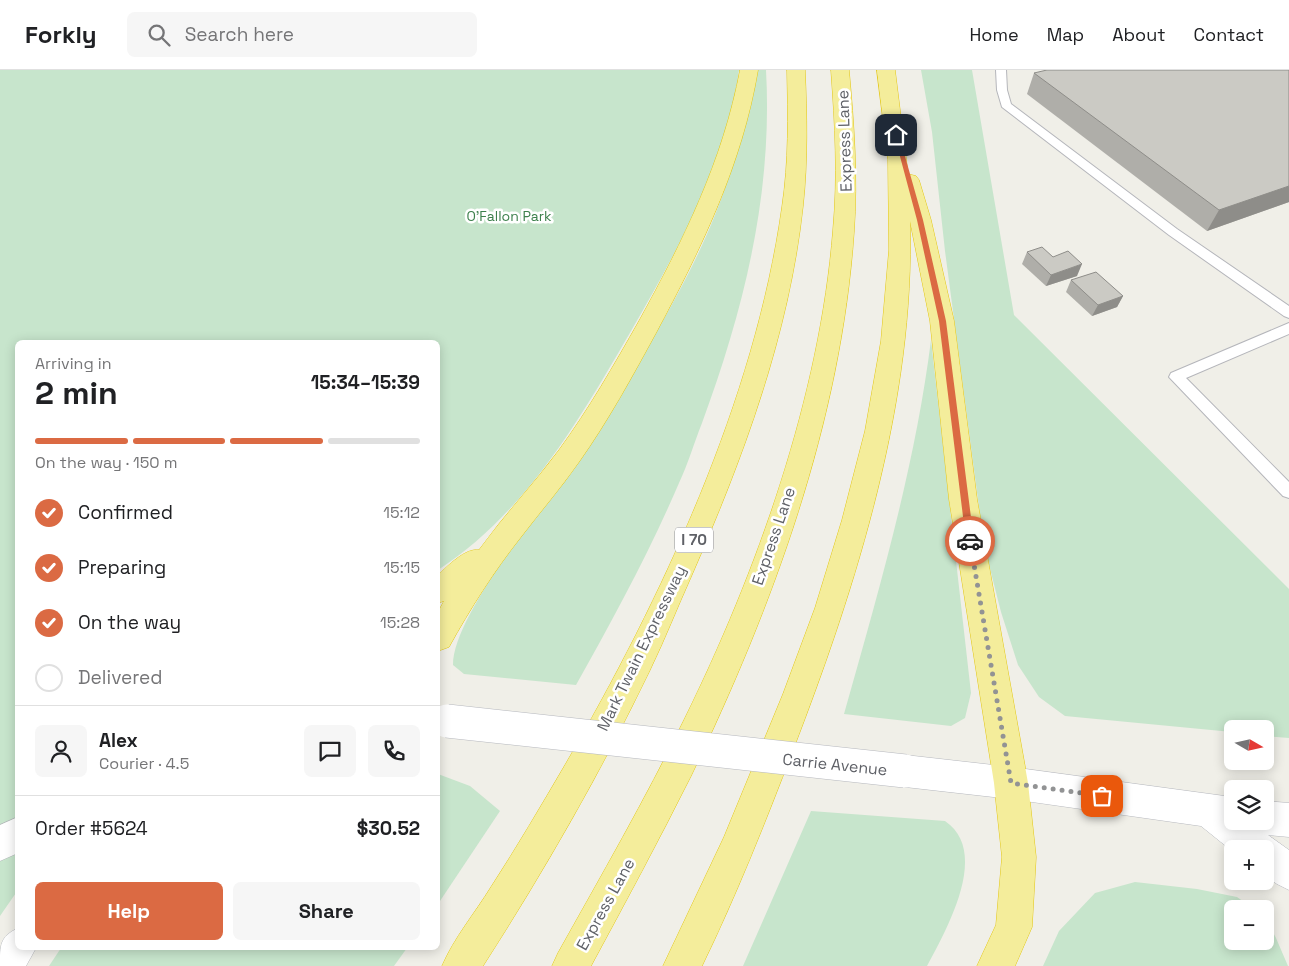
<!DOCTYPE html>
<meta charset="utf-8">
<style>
:root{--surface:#fff;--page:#f6f6f6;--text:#202124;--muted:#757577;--line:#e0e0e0;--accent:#db6a43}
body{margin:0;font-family:"Space Grotesk",sans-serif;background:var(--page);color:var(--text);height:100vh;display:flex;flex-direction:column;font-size:19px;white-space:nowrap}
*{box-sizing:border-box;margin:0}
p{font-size:16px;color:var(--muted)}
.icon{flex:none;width:28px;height:28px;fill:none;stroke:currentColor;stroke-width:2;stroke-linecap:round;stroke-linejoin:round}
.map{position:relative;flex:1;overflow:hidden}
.sheet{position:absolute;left:15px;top:270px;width:425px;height:610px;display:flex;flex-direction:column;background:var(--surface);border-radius:8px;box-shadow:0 2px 12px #0003}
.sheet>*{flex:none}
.needle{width:32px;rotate:99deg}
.controls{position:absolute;left:1224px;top:650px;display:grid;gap:10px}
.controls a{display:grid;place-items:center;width:50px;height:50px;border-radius:8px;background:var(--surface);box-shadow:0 2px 12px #0003;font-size:25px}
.pin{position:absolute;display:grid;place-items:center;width:42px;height:42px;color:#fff;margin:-21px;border-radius:10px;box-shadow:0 2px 8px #0006}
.courier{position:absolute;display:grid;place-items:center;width:50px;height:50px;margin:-25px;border:4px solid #db6a43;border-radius:50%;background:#fff;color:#222;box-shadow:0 1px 6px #0007}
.overview em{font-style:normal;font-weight:800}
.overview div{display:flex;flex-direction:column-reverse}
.overview{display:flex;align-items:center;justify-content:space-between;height:85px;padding:0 20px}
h1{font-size:32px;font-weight:800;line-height:38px}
.bar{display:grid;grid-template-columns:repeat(4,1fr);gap:8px 5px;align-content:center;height:60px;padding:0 20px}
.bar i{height:6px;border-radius:4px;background:var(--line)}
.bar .on{background:var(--accent)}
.bar p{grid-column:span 4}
.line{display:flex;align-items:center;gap:12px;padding:0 20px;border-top:1px solid var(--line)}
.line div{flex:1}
.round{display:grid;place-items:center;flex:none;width:52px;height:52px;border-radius:8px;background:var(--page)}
ol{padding:0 20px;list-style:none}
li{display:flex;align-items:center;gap:15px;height:55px}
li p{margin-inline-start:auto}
li .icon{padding:5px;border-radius:50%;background:var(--accent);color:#fff;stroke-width:4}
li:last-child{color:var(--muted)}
li i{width:28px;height:28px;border:2px solid var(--line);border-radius:50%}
.action{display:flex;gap:10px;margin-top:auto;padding:10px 20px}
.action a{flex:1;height:58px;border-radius:8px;background:var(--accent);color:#fff;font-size:20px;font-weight:800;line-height:58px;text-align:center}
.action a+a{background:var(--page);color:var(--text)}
header{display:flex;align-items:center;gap:30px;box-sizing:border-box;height:70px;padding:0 25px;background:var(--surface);border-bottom:1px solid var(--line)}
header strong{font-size:24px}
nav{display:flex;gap:28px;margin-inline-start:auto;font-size:18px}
.search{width:350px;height:45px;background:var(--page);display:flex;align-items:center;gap:12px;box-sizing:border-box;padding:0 18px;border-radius:8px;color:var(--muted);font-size:19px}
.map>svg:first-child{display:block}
.green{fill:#c7e5cc}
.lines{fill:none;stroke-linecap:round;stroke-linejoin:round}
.lane-casing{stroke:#b5b6bb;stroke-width:2}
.street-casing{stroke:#b5b6bb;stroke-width:1}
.secondary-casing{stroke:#b6b8be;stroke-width:1}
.highway-casing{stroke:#e3c715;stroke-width:1}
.lane{fill:#fff;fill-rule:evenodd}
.street{fill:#fff;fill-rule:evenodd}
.secondary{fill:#fff;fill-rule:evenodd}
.highway{fill:#f4ed9b;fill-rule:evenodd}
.secondary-bridge-casing{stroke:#b6b8be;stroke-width:34;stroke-linecap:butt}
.secondary-bridge{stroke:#fff;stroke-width:33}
.wall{fill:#afaea9}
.shaded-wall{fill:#8e8d89}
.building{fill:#cbcac4;stroke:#8e8d89}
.route{fill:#db6a43}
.done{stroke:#929394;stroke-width:5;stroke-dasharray:0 9}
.labels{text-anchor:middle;stroke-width:5;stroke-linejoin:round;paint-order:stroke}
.far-park-label{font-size:14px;fill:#3d804c;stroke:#fff}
.shield{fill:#fff;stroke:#8f9095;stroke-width:1}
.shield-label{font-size:15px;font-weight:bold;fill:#5f6167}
.street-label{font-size:16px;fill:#5f6167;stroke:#fff}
</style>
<header>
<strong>Forkly</strong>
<div class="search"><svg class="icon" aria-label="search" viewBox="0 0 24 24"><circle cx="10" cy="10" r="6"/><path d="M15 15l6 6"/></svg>Search here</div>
<nav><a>Home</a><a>Map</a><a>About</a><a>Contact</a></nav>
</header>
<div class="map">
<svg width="1289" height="896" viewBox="0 0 1289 896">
<rect width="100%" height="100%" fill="#f0efe8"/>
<g class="green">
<path d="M0,0H739C726,95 678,179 631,261C580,349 525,444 438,500V272H18V820L0,846Z"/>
<path d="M757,0H766C773,123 744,239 702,353C694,373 688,394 679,413C649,483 613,549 576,615L464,604L453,595C453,543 552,426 585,381C597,364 609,345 619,326C653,268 690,208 715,145C734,99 745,49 757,0Z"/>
<polygon points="921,0 972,0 1014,245 1289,519 1289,668 1265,666 1265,659 1232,659 1232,662 1065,646 1039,627 1018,595 1001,542 984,475 945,181 932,62"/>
<path d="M931,270L971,623L965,648L951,656L844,644C879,520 915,397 931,270Z"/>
<polygon points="438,704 470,716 500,741 438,834"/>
<path d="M811,741L945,751C991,782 946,860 927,896H743Z"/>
<polygon points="1135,812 1197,819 1237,827 1254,839 1232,839 1232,871 1265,871 1265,848 1276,868 1288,896 1043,896 1059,861 1095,823"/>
<polygon points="61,878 407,878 394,896 49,896"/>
</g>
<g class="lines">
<defs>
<g id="lane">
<polygon points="996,0 1006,0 1007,20 1011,34 1177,159 1289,236 1289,248 1284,246 1169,165 1002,37 997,20"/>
<polygon points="1289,253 1289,264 1186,308 1289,412 1289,428 1283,426 1169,307 1171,303"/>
</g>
<polygon id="street" points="18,747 18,783 0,791 0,755"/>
<g id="secondary">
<polygon points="905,685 1011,697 1232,727 1232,751 1265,751 1265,731 1289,733 1289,767 1268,765 1289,780 1289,820 1277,814 1265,806 1265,779 1232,779 1232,781 1201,756 1011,729 905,717 893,712 889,701 893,690"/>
<path d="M18,858V878H36L26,896H0C0,874 0,867 18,858Z"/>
</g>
<g id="highway">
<path d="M740,0H758C742,95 701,179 656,263C632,307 608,351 579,392C561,418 540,442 521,467C494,501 470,539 449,577L438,581V542L444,531L438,533V505C448,496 465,478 479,480C504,445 534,414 559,380C589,339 614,295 639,251C683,171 723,91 740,0Z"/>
<path d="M787,0H805C807,45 808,91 803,136C789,265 743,388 691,507C677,538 665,569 650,600C601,702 544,801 483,896H442C454,868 475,843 491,817C517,777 541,736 565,695C662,528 755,330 782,137C789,91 788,46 787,0Z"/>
<path d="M831,0H849C854,54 858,108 854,162C841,351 773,536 691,706C659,770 625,833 591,896H552L558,883C601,806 645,730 684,650C757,502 820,326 833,160C838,107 835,54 831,0Z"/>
<path d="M877,0H895L908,104L916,106L919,110L931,150L954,251L977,429L1028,713L1036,787L1032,857L1015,896H977L996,855L1002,787L994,713L949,429L930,251L910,151C915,331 857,514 793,680C765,753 736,826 702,896H663L724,767L783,624L815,538L842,450L865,361L881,271L889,180L888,90Z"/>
</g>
</defs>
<use href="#lane" class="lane-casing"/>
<use href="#street" class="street-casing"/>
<use href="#secondary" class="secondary-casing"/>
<use href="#highway" class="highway-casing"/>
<use href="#lane" class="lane"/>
<use href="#street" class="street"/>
<use href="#secondary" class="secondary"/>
<use href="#highway" class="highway"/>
<defs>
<polyline id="secondary-bridge" points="447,651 905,701"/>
</defs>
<use href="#secondary-bridge" class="secondary-bridge-casing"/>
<use href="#secondary-bridge" class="secondary-bridge"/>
</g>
<g class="wall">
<polygon points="1289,0 1289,132 1207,161 1027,24 1034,3"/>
<polygon points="1027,182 1077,206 1046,216 1022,194"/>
<polygon points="1071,210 1123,226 1117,237 1092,246 1066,222"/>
</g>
<g class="shaded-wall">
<polygon points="1289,116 1289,132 1207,161 1219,140"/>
<polygon points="1082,194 1077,206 1046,216 1051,205"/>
<polygon points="1123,226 1117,237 1092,246 1098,235"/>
</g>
<g class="building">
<polygon points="1047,0 1289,0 1289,116 1219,140 1034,3"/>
<polygon points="1042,177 1053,187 1068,181 1082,194 1051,205 1027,182"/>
<polygon points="1096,202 1123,226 1098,235 1071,210"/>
</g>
<polygon class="route" points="894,64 899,65 923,150 946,251 974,471 970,474 966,471 939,251 917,150"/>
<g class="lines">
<polyline class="done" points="970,471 1011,713 1102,726"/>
</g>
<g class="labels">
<g class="far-park-label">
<text x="509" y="151">O'Fallon Park</text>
</g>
<rect class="shield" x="675" y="457.5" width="38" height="25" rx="4"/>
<g class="shield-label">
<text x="694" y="475">I 70</text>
</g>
<g class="street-label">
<text transform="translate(844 71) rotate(-92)" y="6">Express Lane</text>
<text transform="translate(773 466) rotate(-71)" y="6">Express Lane</text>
<text transform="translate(641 578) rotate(-64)" y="6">Mark Twain Expressway</text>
<text transform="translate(835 694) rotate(6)" y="6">Carrie Avenue</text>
<text transform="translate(605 834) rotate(-61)" y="6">Express Lane</text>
</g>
</g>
</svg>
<div class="controls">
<a><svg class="needle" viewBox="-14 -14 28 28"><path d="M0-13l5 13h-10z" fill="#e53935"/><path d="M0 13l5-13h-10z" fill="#757577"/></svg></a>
<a><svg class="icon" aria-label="layers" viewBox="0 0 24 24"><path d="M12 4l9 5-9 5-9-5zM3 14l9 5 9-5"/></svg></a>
<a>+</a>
<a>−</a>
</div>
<div class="pin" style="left:1102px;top:726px;background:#ea580c"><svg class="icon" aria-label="bag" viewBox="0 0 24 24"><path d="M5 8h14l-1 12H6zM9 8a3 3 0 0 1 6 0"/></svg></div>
<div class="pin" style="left:896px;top:65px;background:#1f2937"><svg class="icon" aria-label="home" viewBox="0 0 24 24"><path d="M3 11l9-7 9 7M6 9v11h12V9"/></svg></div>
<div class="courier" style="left:970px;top:471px"><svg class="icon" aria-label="car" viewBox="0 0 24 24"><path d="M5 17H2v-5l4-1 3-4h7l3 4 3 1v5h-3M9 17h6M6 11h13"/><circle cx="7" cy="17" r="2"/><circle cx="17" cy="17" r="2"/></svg></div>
<section class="sheet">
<div class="overview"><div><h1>2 min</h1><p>Arriving in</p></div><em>15:34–15:39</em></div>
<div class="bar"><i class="on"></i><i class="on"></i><i class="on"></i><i></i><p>On the way · 150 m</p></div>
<ol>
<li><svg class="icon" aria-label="check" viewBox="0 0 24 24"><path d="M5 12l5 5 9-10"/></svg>Confirmed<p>15:12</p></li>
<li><svg class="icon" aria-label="check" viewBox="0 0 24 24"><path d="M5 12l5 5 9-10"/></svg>Preparing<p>15:15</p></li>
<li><svg class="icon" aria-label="check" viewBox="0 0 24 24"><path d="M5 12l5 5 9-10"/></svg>On the way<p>15:28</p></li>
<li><i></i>Delivered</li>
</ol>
<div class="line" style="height:90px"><a class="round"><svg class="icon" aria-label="person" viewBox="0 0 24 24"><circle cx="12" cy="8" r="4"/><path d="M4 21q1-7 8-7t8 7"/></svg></a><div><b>Alex</b><p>Courier · 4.5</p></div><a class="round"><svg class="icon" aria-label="chat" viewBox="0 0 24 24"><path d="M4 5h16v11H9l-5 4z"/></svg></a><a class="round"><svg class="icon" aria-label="phone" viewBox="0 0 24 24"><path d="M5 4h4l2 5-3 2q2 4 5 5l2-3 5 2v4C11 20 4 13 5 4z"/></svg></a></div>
<div class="line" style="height:65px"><div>Order #5624</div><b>$30.52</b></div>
<div class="action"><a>Help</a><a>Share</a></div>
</section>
</div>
